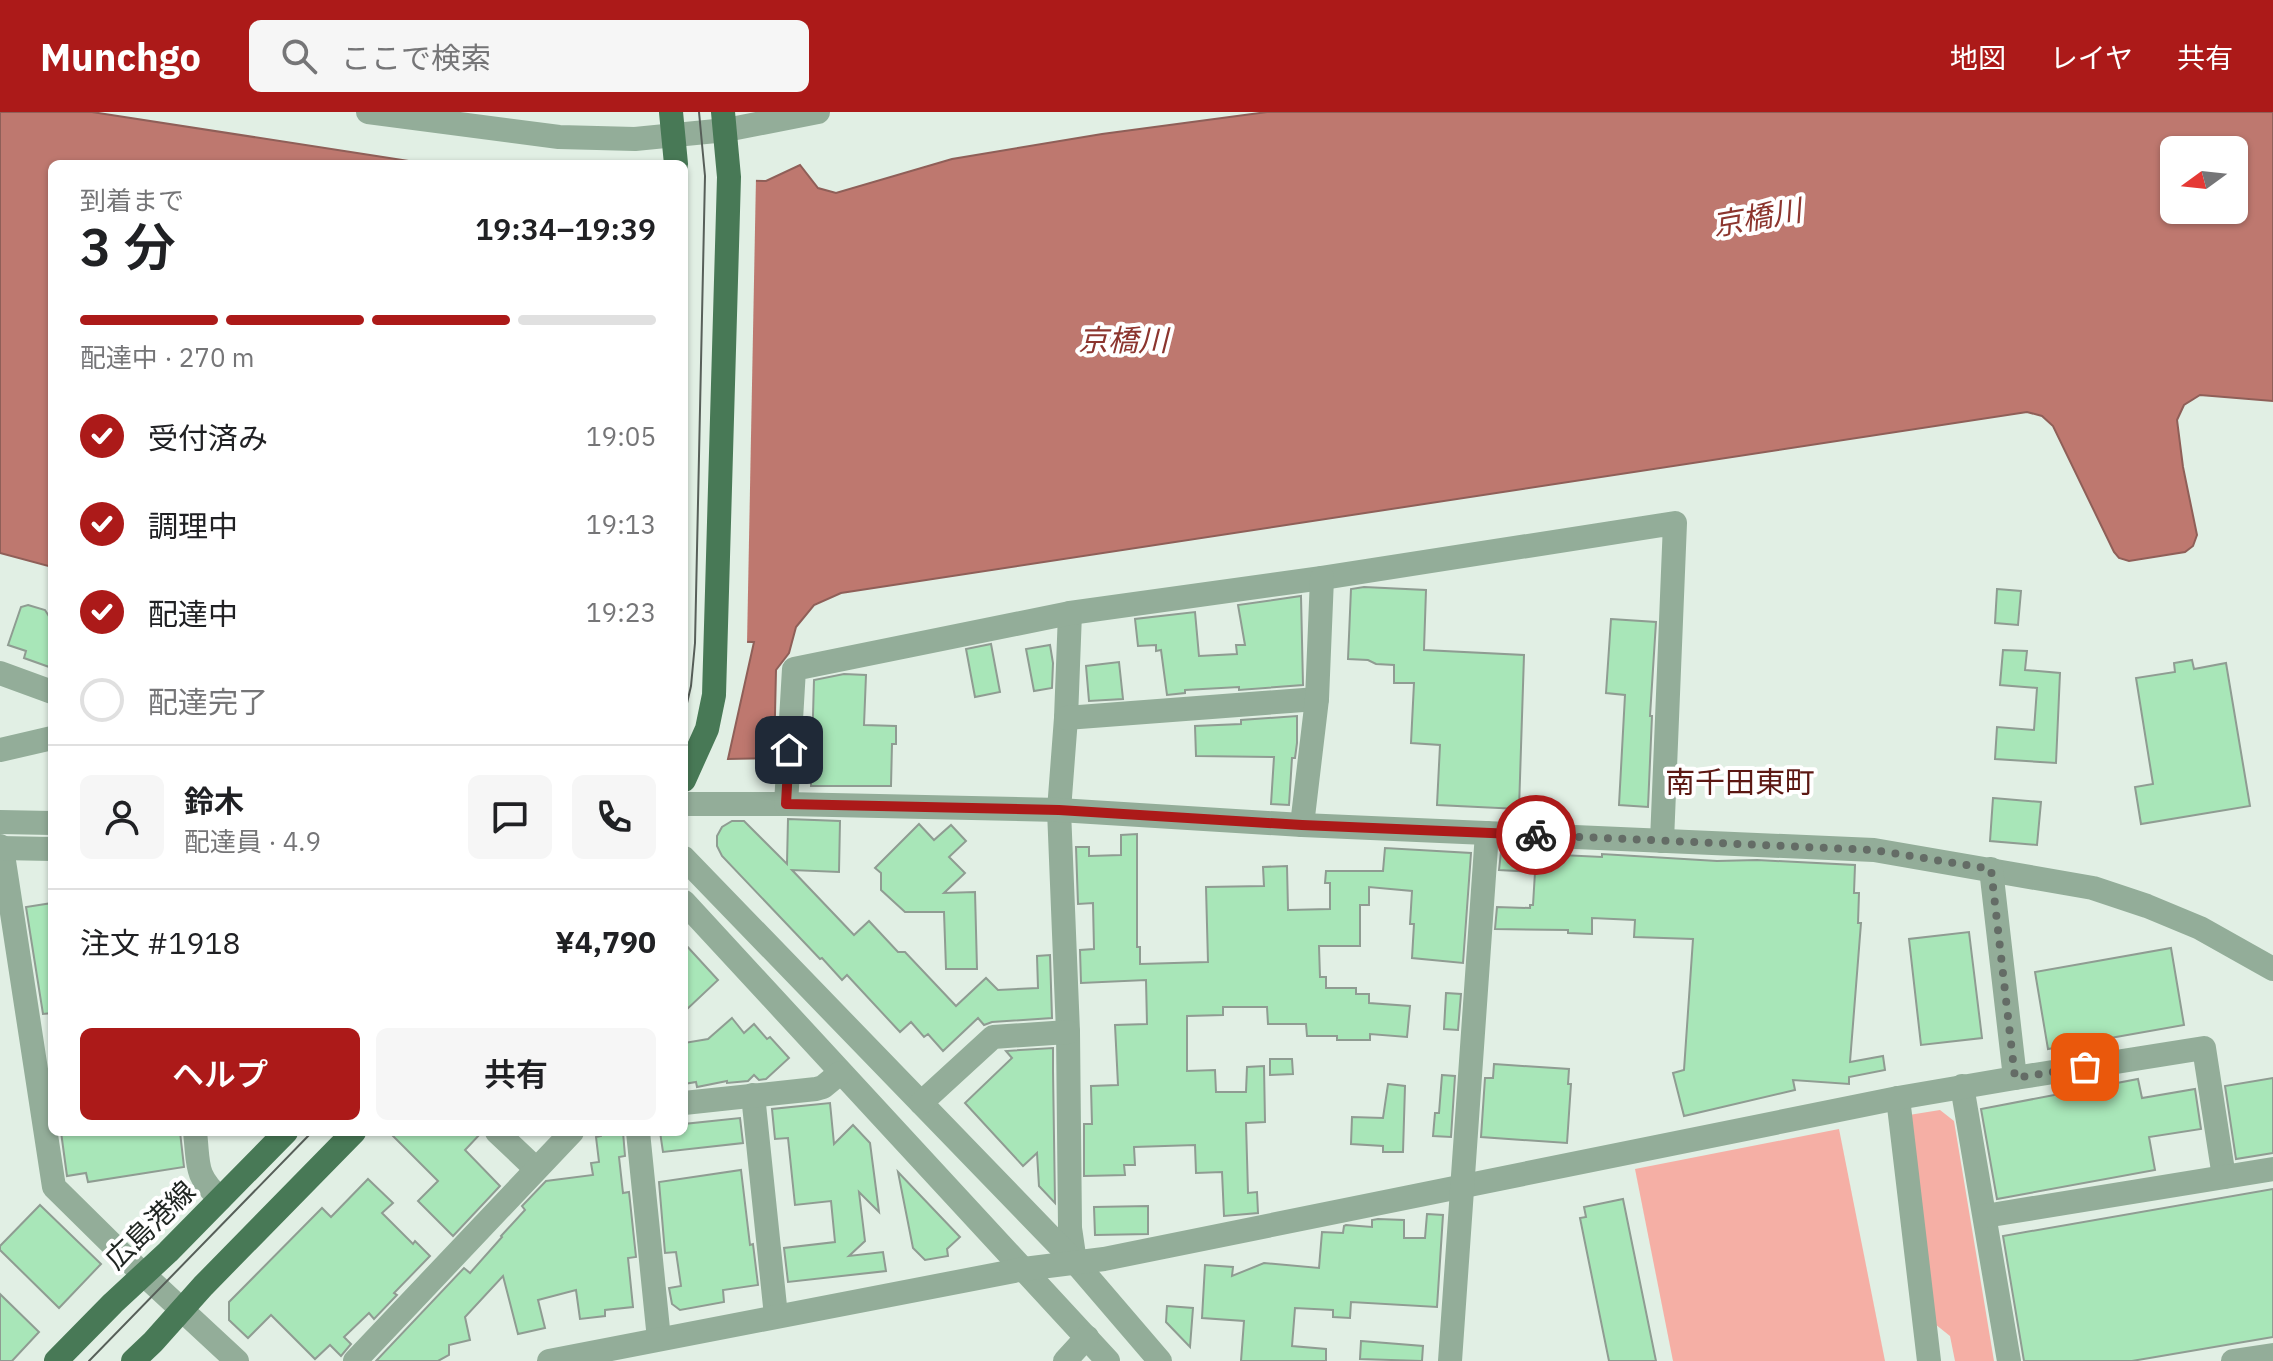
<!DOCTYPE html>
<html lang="ja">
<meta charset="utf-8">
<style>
:root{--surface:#fff;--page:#f6f6f6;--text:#202124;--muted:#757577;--line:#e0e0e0;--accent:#ac1a19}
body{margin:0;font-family:"IBM Plex Sans","Noto Sans JP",sans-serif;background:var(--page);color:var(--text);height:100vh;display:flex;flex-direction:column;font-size:30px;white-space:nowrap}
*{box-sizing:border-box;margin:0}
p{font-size:26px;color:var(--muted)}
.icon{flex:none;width:44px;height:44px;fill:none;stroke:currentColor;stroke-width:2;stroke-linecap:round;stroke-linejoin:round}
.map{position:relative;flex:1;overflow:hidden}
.panel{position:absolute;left:48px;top:48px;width:640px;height:976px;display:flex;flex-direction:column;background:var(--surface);border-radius:12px;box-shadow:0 2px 6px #0004}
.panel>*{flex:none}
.needle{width:52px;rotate:255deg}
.fabs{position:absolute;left:2160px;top:24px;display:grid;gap:16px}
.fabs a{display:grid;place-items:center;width:88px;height:88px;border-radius:12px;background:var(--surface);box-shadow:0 2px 6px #0004;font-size:40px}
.pin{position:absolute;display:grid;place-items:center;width:68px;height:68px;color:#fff;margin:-34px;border-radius:16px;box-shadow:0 4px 12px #0006}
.courier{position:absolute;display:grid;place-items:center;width:80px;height:80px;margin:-40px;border:6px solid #ac1a19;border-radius:50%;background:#fff;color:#222;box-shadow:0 2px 10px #0007}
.overview em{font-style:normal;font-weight:600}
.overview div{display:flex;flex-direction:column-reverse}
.overview{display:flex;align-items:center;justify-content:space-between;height:136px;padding:0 32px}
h1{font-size:52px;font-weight:600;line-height:60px}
.bar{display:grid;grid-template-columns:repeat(4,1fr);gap:12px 8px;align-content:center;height:96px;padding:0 32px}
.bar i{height:10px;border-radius:6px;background:var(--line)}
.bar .active{background:var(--accent)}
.bar p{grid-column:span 4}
.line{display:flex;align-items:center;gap:20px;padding:0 32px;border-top:2px solid var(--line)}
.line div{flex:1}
.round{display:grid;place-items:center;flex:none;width:84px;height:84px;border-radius:12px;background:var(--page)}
ol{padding:0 32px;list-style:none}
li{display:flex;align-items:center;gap:24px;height:88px}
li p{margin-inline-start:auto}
li .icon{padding:8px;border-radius:50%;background:var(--accent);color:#fff;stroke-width:4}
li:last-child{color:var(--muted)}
li i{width:44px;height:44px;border:4px solid var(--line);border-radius:50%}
.action{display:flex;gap:16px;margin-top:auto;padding:16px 32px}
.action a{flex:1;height:92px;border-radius:12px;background:var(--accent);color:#fff;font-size:32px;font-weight:600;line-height:92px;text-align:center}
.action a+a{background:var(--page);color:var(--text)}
header{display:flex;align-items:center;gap:48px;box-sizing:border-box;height:112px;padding:0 40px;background:var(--accent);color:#fff}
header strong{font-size:38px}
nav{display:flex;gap:44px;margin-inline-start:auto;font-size:28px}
.search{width:560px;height:72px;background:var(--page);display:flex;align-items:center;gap:20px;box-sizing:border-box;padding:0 28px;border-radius:12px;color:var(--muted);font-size:30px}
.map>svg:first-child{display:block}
.green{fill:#f5afa5}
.water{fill:#be786f;stroke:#8f5f58;stroke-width:2;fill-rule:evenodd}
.pier{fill:#e1efe4}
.building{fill:#a8e6b8;stroke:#8f9c92;stroke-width:2}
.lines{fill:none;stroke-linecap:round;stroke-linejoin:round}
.minor{stroke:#93ad99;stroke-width:24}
.major{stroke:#487956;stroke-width:24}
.tram{stroke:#575f59;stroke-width:2}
.done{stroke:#646c66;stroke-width:8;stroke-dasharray:0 14.4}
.route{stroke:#ac1a19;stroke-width:10}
.labels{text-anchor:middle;stroke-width:8;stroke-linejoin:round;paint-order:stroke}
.street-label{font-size:28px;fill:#202622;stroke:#fff}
.water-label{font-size:30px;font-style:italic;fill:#8c352e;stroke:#fff}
.neighbourhood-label{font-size:30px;fill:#5c1813;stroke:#fff}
</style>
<header>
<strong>Munchgo</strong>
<div class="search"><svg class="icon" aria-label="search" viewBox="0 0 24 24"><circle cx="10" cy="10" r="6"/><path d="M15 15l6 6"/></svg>ここで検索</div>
<nav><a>地図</a><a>レイヤ</a><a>共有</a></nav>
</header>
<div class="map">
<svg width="2273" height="1249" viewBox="0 0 2273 1249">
<rect width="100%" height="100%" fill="#e1efe4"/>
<g class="green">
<polygon points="1940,998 1954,1009 1994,1249 1955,1249 1950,1224 1935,1212 1909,1003"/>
<polygon points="1839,1017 1885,1249 1673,1249 1635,1057"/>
</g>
<g class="water">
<polygon points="0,0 92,0 428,52 52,52 52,455 0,441"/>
<path d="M1267,0H2273V289L2200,283L2184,293L2177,308L2183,355L2197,423L2193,434L2185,440L2129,449L2119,446L2114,440L2053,314L2042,304L2027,300L841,481L814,493L796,515L789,541L776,558L774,646L728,647L754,530L684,529V67L766,69L800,53L818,76L836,81L952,47L1102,22ZM2174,38H2234V98H2174Z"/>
</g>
<polygon class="pier" points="684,64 756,65 747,532 684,531"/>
<g class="building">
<polygon points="1364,475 1426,478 1424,538 1524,543 1519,697 1437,693 1440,633 1411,631 1414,571 1394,571 1394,553 1376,552 1368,548 1348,547 1351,477"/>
<polygon points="1997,477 2021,479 2018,513 1995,511"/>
<polygon points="1301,484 1303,573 1239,578 1239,575 1185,578 1185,581 1167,583 1161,538 1156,539 1156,533 1138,534 1135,507 1195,500 1199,544 1237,542 1236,533 1245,533 1238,493"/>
<polygon points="28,493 45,498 52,509 52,556 24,546 26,539 8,533 21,495"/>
<polygon points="1611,507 1656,510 1650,604 1652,604 1648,695 1619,693 1625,583 1606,581"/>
<polygon points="991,532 1000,580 975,585 966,537"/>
<polygon points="1050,533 1053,551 1052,576 1034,579 1026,537"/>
<polygon points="2003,538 2027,539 2025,558 2060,561 2056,651 1995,647 1997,615 2034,618 2037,576 2000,573"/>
<polygon points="2192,548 2194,557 2226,551 2250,694 2141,712 2135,675 2153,672 2136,566 2175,560 2174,551"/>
<polygon points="1119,550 1123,587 1089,589 1086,554"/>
<polygon points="844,562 866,563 864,613 896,614 896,632 892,632 891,674 811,674 814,568"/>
<polygon points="1297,604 1297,631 1295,646 1292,646 1289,693 1271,692 1274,645 1196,644 1195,614 1241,612 1241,608"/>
<polygon points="1993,686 2041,690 2037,733 1990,729"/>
<polygon points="788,707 840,709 839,760 792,758 854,823 869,809 898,840 905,840 956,894 986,866 998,878 1038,876 1037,844 1050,843 1052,906 992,910 984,913 978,906 943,939 928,922 924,925 911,910 900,920 847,863 842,868 822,846 820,847 722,744 717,734 717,724 722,715 732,709 744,709 787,752"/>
<polygon points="919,712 934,728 951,713 966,729 949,745 965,761 944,781 975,780 977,857 946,857 944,800 905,800 881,778 881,761 875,756"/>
<polygon points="1137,722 1137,835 1140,835 1140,852 1208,850 1206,775 1264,774 1263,755 1287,754 1288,798 1330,797 1330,771 1325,771 1326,759 1383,759 1385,736 1471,741 1463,851 1412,846 1414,812 1410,812 1412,779 1369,775 1369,793 1360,793 1360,834 1319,834 1320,865 1326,865 1326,876 1356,876 1356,882 1369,882 1369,891 1410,894 1407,925 1370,922 1370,928 1337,928 1337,924 1307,924 1306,912 1268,912 1267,895 1223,895 1223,903 1187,904 1187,959 1215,958 1216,980 1246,980 1247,955 1264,954 1265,1010 1246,1011 1248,1081 1257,1080 1258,1101 1224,1104 1222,1060 1196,1061 1195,1033 1134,1035 1135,1053 1124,1053 1125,1063 1084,1064 1084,1012 1092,1012 1091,974 1118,973 1115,913 1147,912 1146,868 1081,871 1080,838 1094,837 1093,791 1078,792 1076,735 1089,735 1089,744 1121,743 1121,723"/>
<polygon points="1501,740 1602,745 1602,742 1717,749 1757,748 1855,753 1854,781 1859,781 1858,811 1861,811 1850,950 1883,944 1885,958 1849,965 1849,972 1793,968 1795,978 1684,1004 1673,961 1684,958 1693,827 1634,825 1635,808 1592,806 1592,822 1568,821 1568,818 1495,817 1497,795 1530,796 1530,793 1533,793 1535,760 1499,758"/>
<polygon points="52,791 52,901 43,902 26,795"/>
<polygon points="1969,820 1982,926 1921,933 1909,827"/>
<polygon points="684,831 718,868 684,900"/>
<polygon points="2171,836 2184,913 2048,937 2035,860"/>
<polygon points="1446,881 1461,882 1458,918 1444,917"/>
<polygon points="732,906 744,921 754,912 767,927 770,925 789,946 766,967 759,968 754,963 748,969 727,971 727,969 697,975 696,970 684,972 684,931 708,927"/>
<polygon points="1053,936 1053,959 1055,1091 1039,1074 1037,1041 1023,1054 965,991 1012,946 1006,939"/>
<polygon points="1270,947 1292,947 1293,962 1270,963"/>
<polygon points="1494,952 1569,957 1568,972 1571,972 1567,1031 1481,1025 1485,966 1493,966"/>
<polygon points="1442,963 1455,964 1451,1025 1433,1024 1435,1001 1439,1001"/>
<polygon points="2273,966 2273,1041 2236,1047 2225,974"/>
<polygon points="2138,967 2142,986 2195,977 2201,1017 2149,1025 2155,1058 1997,1087 1981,997"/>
<polygon points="1388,972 1405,974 1403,1040 1383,1040 1383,1034 1351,1032 1352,1005 1383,1006"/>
<polygon points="830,991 834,1032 853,1013 870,1031 879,1100 859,1080 865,1129 849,1144 883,1140 886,1159 788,1170 784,1136 835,1130 831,1089 795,1093 788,1026 775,1027 772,997"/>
<polygon points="740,1006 743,1031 663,1040 660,1020 684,1020 684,1012"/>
<polygon points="61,1020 180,1020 184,1055 88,1070 86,1061 67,1064"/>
<polygon points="389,1020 482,1020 465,1038 500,1074 453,1124 418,1089 438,1069"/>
<polygon points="601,1020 623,1020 625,1044 619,1045 623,1081 629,1080 636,1145 628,1146 633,1195 605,1198 605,1204 580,1207 576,1178 538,1188 545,1216 518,1222 503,1164 465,1205 470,1228 449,1233 449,1243 438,1249 376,1249 464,1156 470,1161 502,1125 501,1124 525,1098 522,1094 546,1069 593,1063 591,1051 599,1050 596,1025 601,1024"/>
<polygon points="741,1058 750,1133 753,1132 758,1173 723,1178 724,1190 680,1198 672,1192 669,1176 681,1174 676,1140 665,1141 659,1070"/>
<polygon points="898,1060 960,1125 947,1137 948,1144 925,1148 913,1136"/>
<polygon points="368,1067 393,1091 382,1101 413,1132 415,1129 430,1144 394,1181 397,1183 374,1207 369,1201 344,1225 351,1232 341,1244 330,1233 315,1247 271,1203 248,1226 229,1208 229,1190 322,1096 331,1105"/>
<polygon points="2273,1077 2273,1225 2132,1249 2024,1249 2003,1124"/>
<polygon points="1623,1087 1656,1249 1609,1249 1580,1106 1586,1105 1584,1095"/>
<polygon points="40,1093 101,1152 59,1196 0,1138 0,1134"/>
<polygon points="1148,1094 1148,1122 1095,1123 1094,1095"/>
<polygon points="1427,1102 1443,1103 1437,1195 1351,1190 1350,1206 1333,1205 1333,1198 1295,1196 1292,1234 1326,1237 1326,1249 1241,1249 1244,1209 1202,1206 1205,1153 1233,1155 1232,1164 1264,1151 1319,1156 1322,1120 1343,1121 1344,1114 1346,1113 1372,1115 1372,1108 1378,1107 1404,1108 1404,1126 1425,1126"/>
<polygon points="0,1182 39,1220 12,1249 0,1249"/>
<polygon points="1167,1194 1193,1196 1190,1235 1166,1210"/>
<polygon points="1361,1229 1423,1234 1422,1249 1360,1247"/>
</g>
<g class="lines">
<g class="minor">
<polyline points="368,0 559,25 635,27 726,18 818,0"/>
<polyline points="1070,501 1066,606 1059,698 1068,920 1070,1116 1075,1150"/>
<polyline points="0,561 52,580"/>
<polyline points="1066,606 1317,587"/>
<polyline points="0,638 52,626"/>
<polyline points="684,692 786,692 1059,698 1302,713 1874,738 2093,776 2147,794 2200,816 2273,857"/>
<polyline points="786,692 794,557 1070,501 1322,466 1675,411 1662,729"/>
<polyline points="0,710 52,711"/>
<polyline points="1302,713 1317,587 1322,466"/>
<polyline points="0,734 2,736 54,1075 127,1147 237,1249"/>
<polyline points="0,736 52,737"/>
<polyline points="684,746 1075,1150 1160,1249"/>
<polyline points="684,790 1108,1249"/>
<polyline points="2015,966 2204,936 2224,1065"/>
<polyline points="1962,974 2009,1249"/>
<polyline points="753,983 776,1204"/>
<polyline points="1898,986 1929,1249"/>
<polyline points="684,991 816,977 823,975 840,961"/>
<polyline points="921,991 993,925 1068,920"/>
<path d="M195,1020C199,1054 194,1062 220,1087"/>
<polyline points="497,1020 536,1057"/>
<polyline points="638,1020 659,1227"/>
<polyline points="1985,1104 2273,1057"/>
<polyline points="355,1249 572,1020"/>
<polyline points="549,1249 1024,1157 1104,1147 1898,986 2015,966 1991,757"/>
<polyline points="1065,1249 1087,1225"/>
<polyline points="1450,1249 1487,721"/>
<polyline points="2233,1249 2273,1243"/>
</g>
<g class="major">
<polyline points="671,0 676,52"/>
<polyline points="684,668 707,617 714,583 729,65 723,0"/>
<polyline points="56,1249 113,1191 168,1140 286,1020"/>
<polyline points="133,1249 153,1230 203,1174 354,1020"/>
</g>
<g class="tram">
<polyline points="684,604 691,574 695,531 705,64 699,0"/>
<polyline points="89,1249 312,1020"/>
</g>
</g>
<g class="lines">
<polyline class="done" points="1536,723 1874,738 1991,757 2015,966 2085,955"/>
<polyline class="route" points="789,638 786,692 1059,698 1302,713 1536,723"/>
</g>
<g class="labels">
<g class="street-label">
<text transform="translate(150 1113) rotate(-44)" y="10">広島港線</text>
</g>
<g class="water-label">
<text transform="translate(1757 106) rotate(-10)" y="10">京橋川</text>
<text x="1123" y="239">京橋川</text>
</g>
<g class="neighbourhood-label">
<text x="1740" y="681">南千田東町</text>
</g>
</g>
</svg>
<div class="fabs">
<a><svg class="needle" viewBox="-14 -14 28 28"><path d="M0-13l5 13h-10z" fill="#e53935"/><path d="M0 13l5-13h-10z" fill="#757577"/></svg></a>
</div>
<div class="pin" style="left:2085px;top:955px;background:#ea580c"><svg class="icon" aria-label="bag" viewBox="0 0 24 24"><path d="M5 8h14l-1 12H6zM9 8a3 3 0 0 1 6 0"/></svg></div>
<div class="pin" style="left:789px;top:638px;background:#1f2937"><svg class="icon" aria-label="home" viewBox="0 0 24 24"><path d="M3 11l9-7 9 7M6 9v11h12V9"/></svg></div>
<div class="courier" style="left:1536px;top:723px"><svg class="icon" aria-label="bike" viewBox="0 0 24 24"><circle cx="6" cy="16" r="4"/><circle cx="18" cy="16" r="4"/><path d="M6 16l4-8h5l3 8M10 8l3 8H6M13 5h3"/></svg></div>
<section class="panel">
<div class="overview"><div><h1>3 分</h1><p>到着まで</p></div><em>19:34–19:39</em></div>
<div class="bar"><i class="active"></i><i class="active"></i><i class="active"></i><i></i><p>配達中 · 270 m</p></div>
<ol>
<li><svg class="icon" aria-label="check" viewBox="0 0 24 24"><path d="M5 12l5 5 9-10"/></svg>受付済み<p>19:05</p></li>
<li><svg class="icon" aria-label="check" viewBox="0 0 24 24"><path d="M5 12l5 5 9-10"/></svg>調理中<p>19:13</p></li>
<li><svg class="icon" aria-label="check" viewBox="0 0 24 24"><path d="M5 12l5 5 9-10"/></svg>配達中<p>19:23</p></li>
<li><i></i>配達完了</li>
</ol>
<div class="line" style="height:144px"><a class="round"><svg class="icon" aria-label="person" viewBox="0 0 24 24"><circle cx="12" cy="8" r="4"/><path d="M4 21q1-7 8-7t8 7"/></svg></a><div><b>鈴木</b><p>配達員 · 4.9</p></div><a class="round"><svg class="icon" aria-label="chat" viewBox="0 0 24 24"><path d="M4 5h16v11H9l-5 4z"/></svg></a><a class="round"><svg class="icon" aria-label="phone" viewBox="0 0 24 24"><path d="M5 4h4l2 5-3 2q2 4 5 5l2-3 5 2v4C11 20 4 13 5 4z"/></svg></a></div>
<div class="line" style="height:104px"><div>注文 #1918</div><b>¥4,790</b></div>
<div class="action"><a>ヘルプ</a><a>共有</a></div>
</section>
</div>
